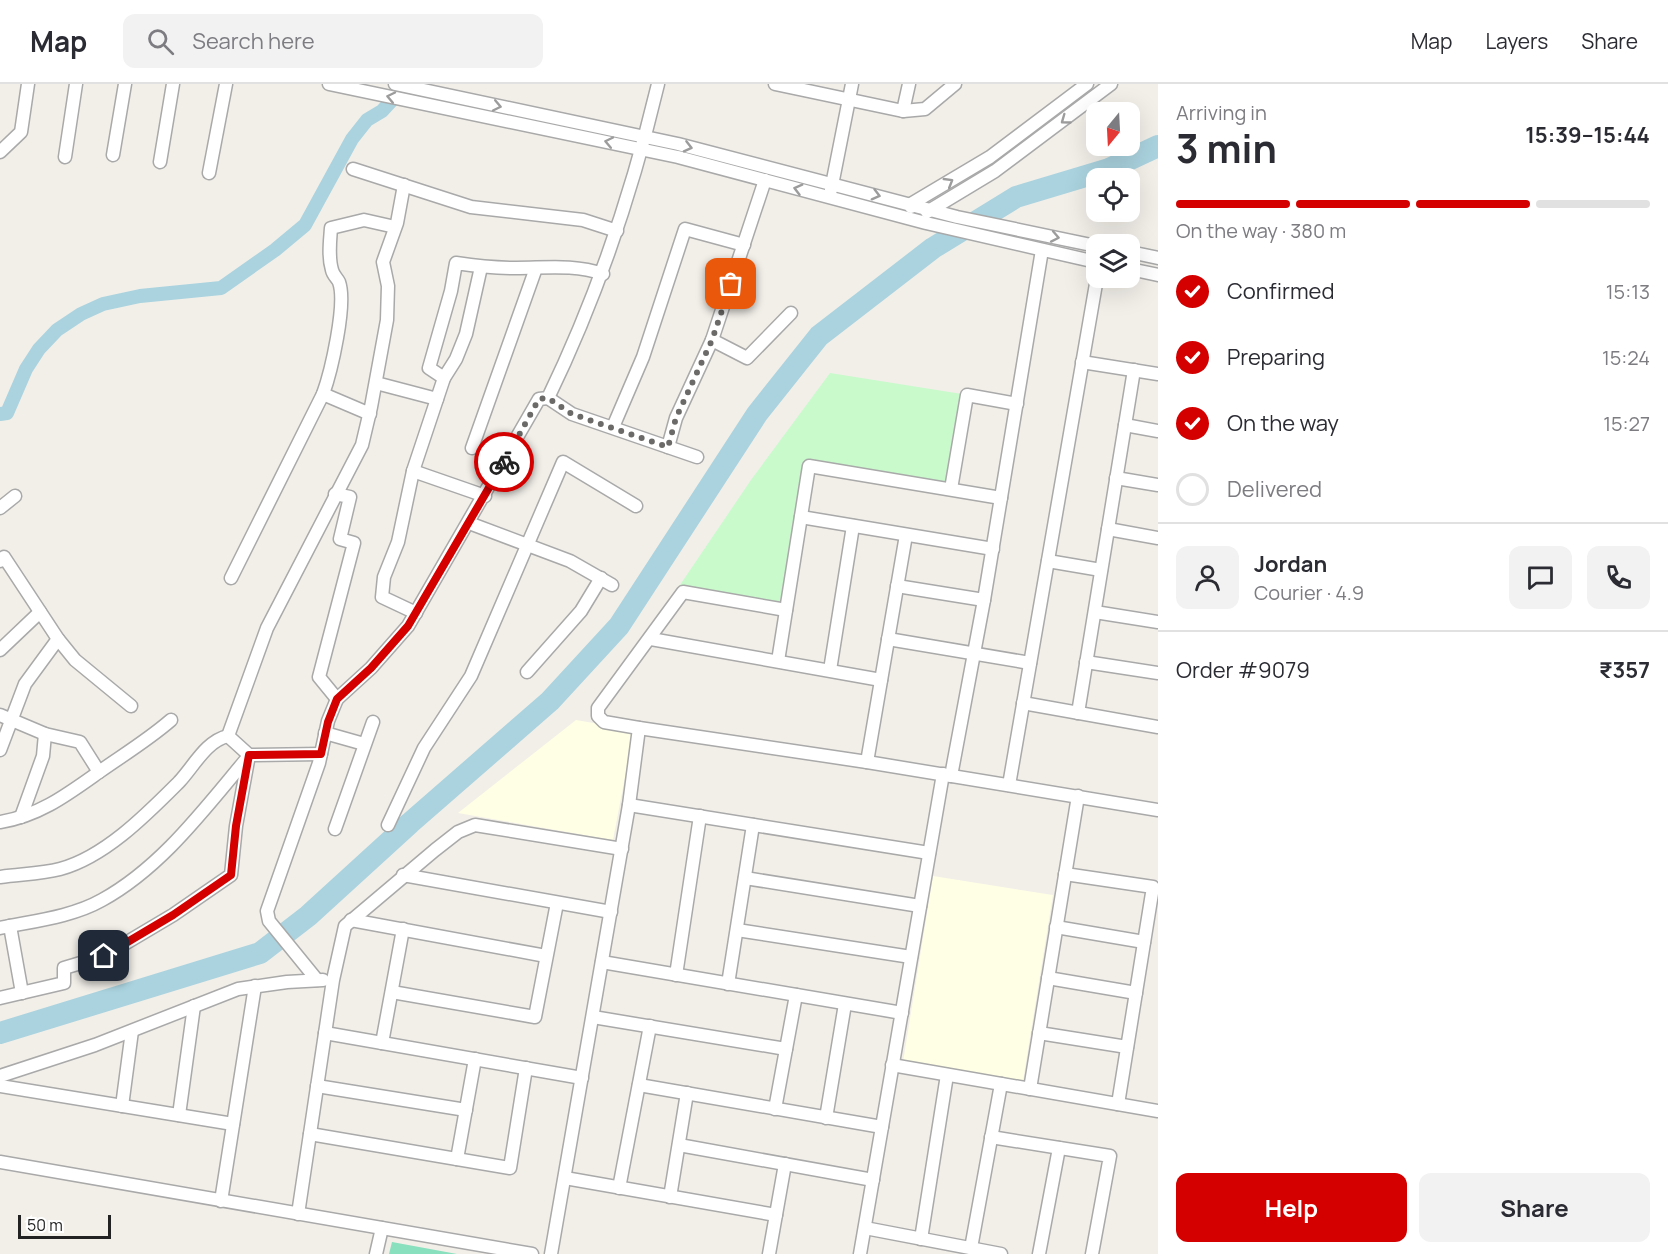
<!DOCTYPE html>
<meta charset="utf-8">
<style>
:root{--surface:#fff;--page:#f2f2f3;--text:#2b2b33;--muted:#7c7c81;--line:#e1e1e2;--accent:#d40000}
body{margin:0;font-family:Manrope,sans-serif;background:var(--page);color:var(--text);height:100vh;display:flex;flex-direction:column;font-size:22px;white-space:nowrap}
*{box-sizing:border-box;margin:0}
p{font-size:20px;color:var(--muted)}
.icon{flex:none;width:33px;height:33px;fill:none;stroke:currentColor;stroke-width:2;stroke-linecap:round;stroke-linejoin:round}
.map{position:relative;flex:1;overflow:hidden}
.side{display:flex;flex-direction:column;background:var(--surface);width:510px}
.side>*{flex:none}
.needle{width:39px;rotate:198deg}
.controls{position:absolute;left:1086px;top:18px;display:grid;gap:12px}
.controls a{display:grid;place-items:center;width:54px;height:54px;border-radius:12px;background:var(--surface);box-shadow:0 6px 24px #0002;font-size:30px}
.scale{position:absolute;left:18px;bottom:15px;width:93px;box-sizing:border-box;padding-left:6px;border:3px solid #222;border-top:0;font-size:16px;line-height:21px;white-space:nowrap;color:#222;-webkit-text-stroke:4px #fff;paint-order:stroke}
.pin{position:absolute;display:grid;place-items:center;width:51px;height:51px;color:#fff;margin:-26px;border-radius:12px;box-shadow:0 3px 9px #0006}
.courier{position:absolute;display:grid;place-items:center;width:60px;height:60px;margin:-30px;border:4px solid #d40000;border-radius:50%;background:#fff;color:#222;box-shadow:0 2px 8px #0007}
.head em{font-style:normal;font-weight:700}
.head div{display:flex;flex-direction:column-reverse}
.head{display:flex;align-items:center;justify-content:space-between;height:102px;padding:0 18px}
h1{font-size:39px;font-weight:700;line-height:45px}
.bar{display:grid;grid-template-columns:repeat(4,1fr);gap:9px 6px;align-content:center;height:72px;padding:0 18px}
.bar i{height:8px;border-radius:4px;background:var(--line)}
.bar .current{background:var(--accent)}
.bar p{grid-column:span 4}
.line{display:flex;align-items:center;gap:15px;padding:0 18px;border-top:2px solid var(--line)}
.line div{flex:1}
.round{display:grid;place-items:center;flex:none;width:63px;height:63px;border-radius:12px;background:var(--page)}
ol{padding:0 18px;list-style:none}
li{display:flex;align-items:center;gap:18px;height:66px}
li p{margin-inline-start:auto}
li .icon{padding:6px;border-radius:50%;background:var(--accent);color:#fff;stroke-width:4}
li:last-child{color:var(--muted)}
li i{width:33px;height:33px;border:3px solid var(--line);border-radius:50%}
.button{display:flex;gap:12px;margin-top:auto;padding:12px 18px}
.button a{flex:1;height:69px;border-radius:12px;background:var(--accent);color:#fff;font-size:24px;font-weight:700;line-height:69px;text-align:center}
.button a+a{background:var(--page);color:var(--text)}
header{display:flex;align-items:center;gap:36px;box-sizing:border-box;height:84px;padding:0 30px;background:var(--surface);border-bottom:2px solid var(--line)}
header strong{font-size:28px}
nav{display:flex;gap:33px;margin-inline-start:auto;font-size:21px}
.search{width:420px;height:54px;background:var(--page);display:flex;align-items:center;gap:15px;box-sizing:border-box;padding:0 21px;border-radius:12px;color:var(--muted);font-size:22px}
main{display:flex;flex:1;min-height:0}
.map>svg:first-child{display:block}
.education{fill:#ffffe5}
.park{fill:#c8facc}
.pitch{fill:#88e0be}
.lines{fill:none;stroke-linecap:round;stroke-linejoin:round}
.canal{stroke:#aad3df;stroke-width:14}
.river{stroke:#aad3df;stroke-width:22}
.minor-casing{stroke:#a9a9a9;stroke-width:15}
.minor{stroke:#fff;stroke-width:12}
.oneway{stroke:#9c9c9c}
.done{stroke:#6b6a68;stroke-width:6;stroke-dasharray:0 10.8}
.route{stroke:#d40000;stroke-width:8}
</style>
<header>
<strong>Map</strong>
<div class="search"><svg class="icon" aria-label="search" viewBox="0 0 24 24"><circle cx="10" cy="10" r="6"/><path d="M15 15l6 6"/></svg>Search here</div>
<nav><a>Map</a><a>Layers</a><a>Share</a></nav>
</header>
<main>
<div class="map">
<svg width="1158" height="1170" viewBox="0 0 1158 1170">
<rect width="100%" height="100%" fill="#f2efe9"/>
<g class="education">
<polygon points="576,636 634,646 613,756 458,729"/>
<polygon points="933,792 1053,811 1023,997 903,978"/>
</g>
<polygon class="park" points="830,289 962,310 948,400 805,376 780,518 680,501 751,396"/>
<polygon class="pitch" points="392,1158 457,1170 389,1170"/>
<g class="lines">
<polyline class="canal" points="0,330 7,329 26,285 39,265 57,246 81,230 103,220 140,212 221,204 275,166 305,141 352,55 367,36 382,27 407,0"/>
<polyline class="river" points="0,949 260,869 308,832 410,739 550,617 619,542 757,330 819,252 933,164 1016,113 1109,85 1158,62"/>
<defs>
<g id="minor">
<polyline points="329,0 678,73 926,139 1096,178"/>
<polyline points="395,0 678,60 957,133 1096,162"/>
<polyline points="775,0 903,27 925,25 955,0"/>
<polyline points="903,27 909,0"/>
<polyline points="0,68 21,48 28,0"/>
<polyline points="113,71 125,0"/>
<polyline points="65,73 76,0"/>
<polyline points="160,78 173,0"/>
<polyline points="353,85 471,123 583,136 617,147"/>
<polyline points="209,89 226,0"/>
<polyline points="831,106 852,0"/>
<polyline points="911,123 911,120 990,73 1087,0"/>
<polyline points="927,128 995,87 1111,0"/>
<polyline points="1130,168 1158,174"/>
<polyline points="1130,185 1158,191"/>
<polyline points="712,256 747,274 791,229"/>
<polyline points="1082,278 1158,290"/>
<path d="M444,294L429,284L451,207L456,179C476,182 496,184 516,184C546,184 574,180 603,190"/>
<polyline points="376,299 437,315"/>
<polyline points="323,310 370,330"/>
<polyline points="548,314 572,330 697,373"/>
<polyline points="1125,341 1158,347"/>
<polyline points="613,343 643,273 685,145 744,161"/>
<polyline points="668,363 676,334 712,256 765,96"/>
<polyline points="472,364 536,184"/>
<polyline points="413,387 485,412"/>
<polyline points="1116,394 1158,401"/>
<polyline points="951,405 967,311 1017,320"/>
<polyline points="335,410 350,413 340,455 354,459 319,593 337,615"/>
<polyline points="0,424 15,412"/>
<polyline points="801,433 993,465"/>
<polyline points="469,439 570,477 612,501"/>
<polyline points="1108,445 1158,454"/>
<polyline points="0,477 4,473 58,555 75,576 131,622"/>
<polyline points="1048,477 1101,486"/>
<path d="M231,494L323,310C331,288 347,220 339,198C337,194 333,191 332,186C328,173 330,158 331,144L364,136L395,143"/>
<polyline points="897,502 984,516"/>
<polyline points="786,526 683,508 598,624 598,632 604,638 639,644 867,678 1158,726"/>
<polyline points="1095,528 1158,538"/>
<polyline points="416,529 382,513 384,493 398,458 413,387 444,294 456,275 466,250 481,183"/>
<polyline points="651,555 881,596"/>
<polyline points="888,555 1030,579"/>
<polyline points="0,566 40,528"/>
<polyline points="778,577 809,382 1001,414"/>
<polyline points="1086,578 1158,589"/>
<polyline points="830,586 853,442"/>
<polyline points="527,588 581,527 601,494"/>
<polyline points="1023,619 1158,643"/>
<polyline points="1078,629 1134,286"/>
<polyline points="0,631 45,650 80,658 99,688"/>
<polyline points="325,649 364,660"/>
<polyline points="0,666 25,600 58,555"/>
<polyline points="321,670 249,671 228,652 267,544 362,361 371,323 387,236 388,202 383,178 397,139 404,101"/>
<polyline points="867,678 906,451"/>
<polyline points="951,692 984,516 1042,166"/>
<polyline points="1009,701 1097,194"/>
<polyline points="629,721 929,769"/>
<polyline points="21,733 43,672 45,650"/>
<path d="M0,738C39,732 68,710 99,688C123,671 148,656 171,636"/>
<polyline points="388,741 424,664 471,592 563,378 636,422"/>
<polyline points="335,745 373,638"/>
<polyline points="1065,790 1153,803 1118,1020"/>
<polyline points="403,791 611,828"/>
<path d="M0,793C20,790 41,790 60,785C105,773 147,730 179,698C194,682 206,657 228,652"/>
<polyline points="745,794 920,822"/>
<polyline points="351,836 546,872"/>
<polyline points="10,842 22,909"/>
<polyline points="1056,843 1144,858"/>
<path d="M0,844C33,837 72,833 102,816C162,783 205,724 249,672"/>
<polyline points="737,846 911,873"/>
<polyline points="602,878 902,929"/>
<polyline points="676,891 700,732"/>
<polyline points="1048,894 1136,909"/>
<path d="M317,896L269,837L267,827L319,679L328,637L337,615L371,584L408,542L539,315L548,314C597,213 632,109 658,0"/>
<polyline points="728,900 753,741"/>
<polyline points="392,908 535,933 557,819"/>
<polyline points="0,914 64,899 64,884 104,872 173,831 231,791 236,742 249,671"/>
<polyline points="593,933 786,965"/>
<polyline points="325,949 582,994"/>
<polyline points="1039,949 1127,963"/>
<polyline points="382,959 403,845"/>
<polyline points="892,981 1158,1027"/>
<polyline points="0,992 95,961 238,905 287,898 323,896"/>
<polyline points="639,1001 882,1043"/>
<polyline points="0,1002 233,1040"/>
<polyline points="317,1002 466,1026"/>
<polyline points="1030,1005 1078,712"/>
<polyline points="122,1022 132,947"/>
<polyline points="775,1025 796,911"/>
<polyline points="179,1031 194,922"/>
<polyline points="826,1034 845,920"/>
<polyline points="310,1050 510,1084 526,984"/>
<polyline points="991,1053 1110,1072 1092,1170"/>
<polyline points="679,1061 873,1096"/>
<polyline points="457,1075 475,975"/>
<polyline points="0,1078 532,1170"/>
<polyline points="565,1094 776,1131"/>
<polyline points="619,1104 650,942"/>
<polyline points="670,1113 687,1009"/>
<polyline points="221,1117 255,902"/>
<polyline points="298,1130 333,896 345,842 435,766 458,748 475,741 622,765"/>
<polyline points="865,1144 1001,1170"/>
<polyline points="921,1155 947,991"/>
<polyline points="971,1164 1001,1000"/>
<polyline points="376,1170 382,1144"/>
<polyline points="551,1170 629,721 639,644"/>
<polyline points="769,1170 785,1080"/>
<polyline points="860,1170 943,690"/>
<polyline points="1039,1170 1059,1064"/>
</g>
</defs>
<use href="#minor" class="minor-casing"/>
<use href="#minor" class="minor"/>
</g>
<defs><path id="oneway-chevron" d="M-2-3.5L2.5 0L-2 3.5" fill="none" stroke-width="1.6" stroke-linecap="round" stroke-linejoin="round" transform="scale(1.5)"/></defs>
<g class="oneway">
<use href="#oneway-chevron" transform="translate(391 13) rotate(-168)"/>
<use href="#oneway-chevron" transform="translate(497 22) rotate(12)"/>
<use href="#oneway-chevron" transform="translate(1065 36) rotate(144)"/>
<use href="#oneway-chevron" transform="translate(609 58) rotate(-168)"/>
<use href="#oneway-chevron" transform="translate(688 63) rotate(14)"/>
<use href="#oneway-chevron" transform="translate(949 98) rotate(-31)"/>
<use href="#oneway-chevron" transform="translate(798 105) rotate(-165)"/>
<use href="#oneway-chevron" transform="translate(876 111) rotate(15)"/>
<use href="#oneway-chevron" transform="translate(1055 153) rotate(11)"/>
</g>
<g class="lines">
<polyline class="done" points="504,378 539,315 548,314 572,330 668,363 676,334 712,256 731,200"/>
<polyline class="route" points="104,872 173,831 231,791 236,742 249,671 321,670 328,638 337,615 371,584 408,542 504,378"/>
</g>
</svg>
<div class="controls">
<a><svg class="needle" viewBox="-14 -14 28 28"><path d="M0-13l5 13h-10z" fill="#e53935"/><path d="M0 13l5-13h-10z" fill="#7c7c81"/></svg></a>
<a><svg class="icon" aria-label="locate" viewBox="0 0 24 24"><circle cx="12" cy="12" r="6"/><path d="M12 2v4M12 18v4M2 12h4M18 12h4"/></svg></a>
<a><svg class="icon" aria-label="layers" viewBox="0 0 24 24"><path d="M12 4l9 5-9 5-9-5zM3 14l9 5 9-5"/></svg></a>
</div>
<div class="scale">50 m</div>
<div class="pin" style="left:731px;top:200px;background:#ea580c"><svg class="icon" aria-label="bag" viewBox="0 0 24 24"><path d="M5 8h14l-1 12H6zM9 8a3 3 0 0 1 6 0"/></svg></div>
<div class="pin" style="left:104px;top:872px;background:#1f2937"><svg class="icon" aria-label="home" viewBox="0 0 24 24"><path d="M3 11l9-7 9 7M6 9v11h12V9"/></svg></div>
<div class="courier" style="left:504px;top:378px"><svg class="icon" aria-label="bike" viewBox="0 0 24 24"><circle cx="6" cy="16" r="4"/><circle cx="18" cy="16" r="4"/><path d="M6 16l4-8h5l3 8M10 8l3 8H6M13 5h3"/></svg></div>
</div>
<section class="side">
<div class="head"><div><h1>3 min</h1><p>Arriving in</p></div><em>15:39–15:44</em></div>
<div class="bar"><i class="current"></i><i class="current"></i><i class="current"></i><i></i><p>On the way · 380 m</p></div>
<ol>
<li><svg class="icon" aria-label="check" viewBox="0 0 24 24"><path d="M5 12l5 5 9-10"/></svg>Confirmed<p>15:13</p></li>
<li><svg class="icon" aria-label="check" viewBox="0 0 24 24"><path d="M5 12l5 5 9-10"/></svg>Preparing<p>15:24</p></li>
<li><svg class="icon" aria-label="check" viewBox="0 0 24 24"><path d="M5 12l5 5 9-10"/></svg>On the way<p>15:27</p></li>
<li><i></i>Delivered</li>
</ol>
<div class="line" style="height:108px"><a class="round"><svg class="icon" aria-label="person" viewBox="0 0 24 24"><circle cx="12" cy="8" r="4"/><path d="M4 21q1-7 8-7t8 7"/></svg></a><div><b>Jordan</b><p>Courier · 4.9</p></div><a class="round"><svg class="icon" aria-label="chat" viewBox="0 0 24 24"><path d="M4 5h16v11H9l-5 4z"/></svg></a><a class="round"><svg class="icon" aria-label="phone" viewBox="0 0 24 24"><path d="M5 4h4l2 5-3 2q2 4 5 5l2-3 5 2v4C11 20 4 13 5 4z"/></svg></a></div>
<div class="line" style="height:78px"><div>Order #9079</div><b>₹357</b></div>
<div class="button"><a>Help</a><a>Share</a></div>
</section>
</main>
